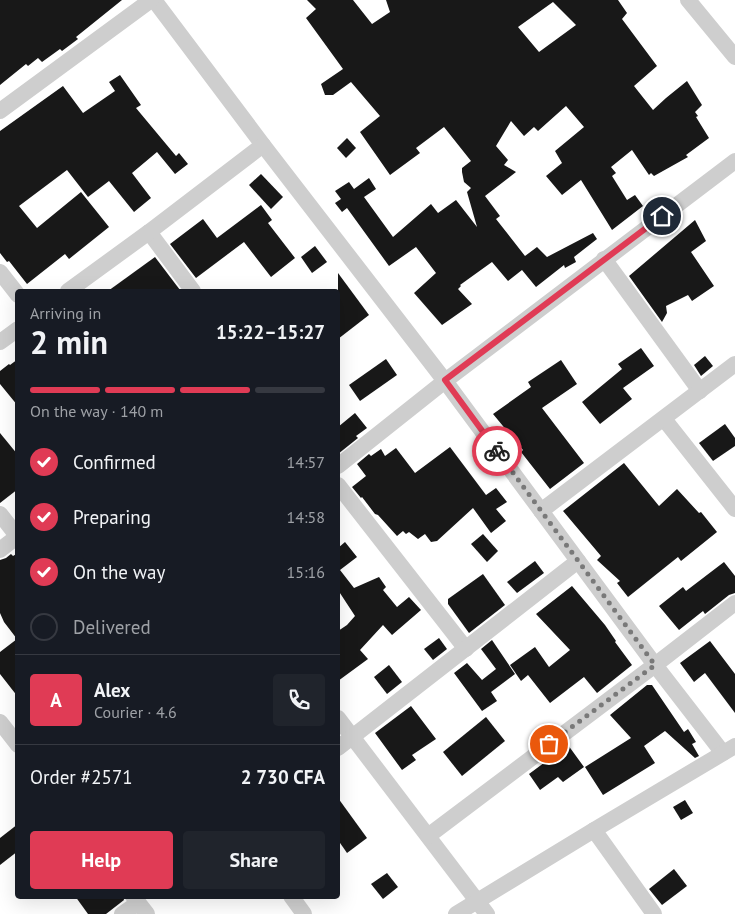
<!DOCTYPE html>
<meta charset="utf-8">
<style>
:root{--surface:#171b24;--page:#20242c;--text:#f1f3f6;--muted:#9ea1a6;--line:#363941;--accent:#e03b55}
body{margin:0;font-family:"PT Sans",sans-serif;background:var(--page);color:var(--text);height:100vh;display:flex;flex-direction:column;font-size:19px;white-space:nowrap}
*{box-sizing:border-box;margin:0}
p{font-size:16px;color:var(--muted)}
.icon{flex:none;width:28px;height:28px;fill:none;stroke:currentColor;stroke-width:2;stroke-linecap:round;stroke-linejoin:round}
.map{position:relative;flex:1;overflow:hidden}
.sheet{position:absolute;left:15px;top:289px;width:325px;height:610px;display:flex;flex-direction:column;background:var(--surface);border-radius:5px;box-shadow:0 5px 20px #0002}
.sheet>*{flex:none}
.pin{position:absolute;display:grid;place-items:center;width:42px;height:42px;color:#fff;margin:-21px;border:2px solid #fff;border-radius:50%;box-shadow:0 1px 5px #0007}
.courier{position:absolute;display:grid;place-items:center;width:50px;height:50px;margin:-25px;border:4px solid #e03b55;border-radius:50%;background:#fff;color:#222;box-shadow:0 1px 6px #0007}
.head em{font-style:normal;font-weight:800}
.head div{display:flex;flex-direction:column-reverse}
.head{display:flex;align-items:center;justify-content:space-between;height:85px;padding:0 15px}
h1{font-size:32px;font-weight:800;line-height:38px}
.bar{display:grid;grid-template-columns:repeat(4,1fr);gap:8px 5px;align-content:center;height:60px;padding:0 15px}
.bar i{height:6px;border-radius:4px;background:var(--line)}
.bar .active{background:var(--accent)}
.bar p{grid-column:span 4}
.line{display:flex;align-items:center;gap:12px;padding:0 15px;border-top:1px solid var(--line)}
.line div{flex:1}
.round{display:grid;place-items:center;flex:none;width:52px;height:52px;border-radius:5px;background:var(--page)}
ol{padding:0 15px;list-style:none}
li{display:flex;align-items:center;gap:15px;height:55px}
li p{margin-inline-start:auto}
li .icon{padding:5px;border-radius:50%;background:var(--accent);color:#fff;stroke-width:4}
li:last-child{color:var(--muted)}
li i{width:28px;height:28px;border:2px solid var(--line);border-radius:50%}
.cta{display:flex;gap:10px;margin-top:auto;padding:10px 15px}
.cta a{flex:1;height:58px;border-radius:5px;background:var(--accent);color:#fff;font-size:20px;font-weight:800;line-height:58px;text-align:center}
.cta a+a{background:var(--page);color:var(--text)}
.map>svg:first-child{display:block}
.building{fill:#181818;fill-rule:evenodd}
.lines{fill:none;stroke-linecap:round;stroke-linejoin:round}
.street{stroke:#cecece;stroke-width:16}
.done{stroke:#797979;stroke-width:5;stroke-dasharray:0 9}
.route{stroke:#e03b55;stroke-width:6}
</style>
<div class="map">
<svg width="735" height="914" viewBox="0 0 735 914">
<rect width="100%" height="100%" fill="#fff"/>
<g class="building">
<polygon points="0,0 122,0 76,37 78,39 62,51 60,49 42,62 38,58 28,66 26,64 0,85"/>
<path d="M307,0H353L372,24L390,12L386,0H618L627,13L622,19L657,66L634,86L653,110L666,98L687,81L702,105L695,112L698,116L696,117L709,138L686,155L688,157L654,176L651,173L649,175L632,150L611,167L616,173L612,176L627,200L635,195L643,206L612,230L581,180L562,195L546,176L562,163L555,151L584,127L566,106L538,131L534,127L524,136L511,121L496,146L508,160L504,165L516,172L485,196L500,216L496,219L525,256L537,247L547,257L593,233L597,239L574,257L576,262L565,268L564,265L536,287L522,270L508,281L492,262L460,285L461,286L458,289L472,304L442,325L414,293L436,273L416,247L389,266L347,208L342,212L335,203L341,199L335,191L349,182L354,189L369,178L376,189L364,197L393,237L431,204L438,213L456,200L477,227L467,192L471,188L464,182L462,172V168L471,161L444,127L416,148L420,153L390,175L360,132L380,116L351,82L333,95H325L321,84L343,69L306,18L316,9ZM553,2L576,25L539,52L518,27Z"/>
<polygon points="120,75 141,105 136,108 176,156 179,153 188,164 175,174 157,152 132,173 151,198 134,212 109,181 88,197 67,170 19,206 37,228 81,192 109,227 69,259 65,254 27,284 9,261 7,262 0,253 0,131 63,86 83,113 115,91 109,82"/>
<polygon points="347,138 356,148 346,158 337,148"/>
<polygon points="261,174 283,197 271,209 249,185"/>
<polygon points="261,205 272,220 268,223 295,258 271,277 244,242 196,278 170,244 203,219 217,238"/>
<polygon points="695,220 706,241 691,252 714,286 692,301 688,295 666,306 667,313 662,322 629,276"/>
<polygon points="315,246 327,262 312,273 301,257"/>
<polygon points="155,257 180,290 178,291 108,291"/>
<polygon points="338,273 369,315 338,339"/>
<polygon points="641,348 654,366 623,388 632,399 600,424 582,402 622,369 618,364"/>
<polygon points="705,356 713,366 701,376 694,365"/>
<polygon points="18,359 18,406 0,384 0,371 9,364 10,365"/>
<polygon points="386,359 397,375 360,401 349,385"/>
<polygon points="561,360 577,384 542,408 584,463 550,489 521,452 523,450 493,414 531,387 528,382"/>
<polygon points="355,413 367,428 356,436 358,438 338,454 338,427"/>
<polygon points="725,424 735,438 735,446 713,461 699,443"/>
<polygon points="0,433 18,455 18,489 0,503"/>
<polygon points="450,447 486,495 496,488 507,502 496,509 506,521 491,533 473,508 437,541 431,542 425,534 418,539 409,532 406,534 403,531 397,536 378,515 375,514 362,497 361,498 352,487 366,476 357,464 369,454 371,456 381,449 385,456 396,448 415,473"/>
<polygon points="624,463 659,506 677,489 699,513 701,512 717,532 681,561 678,557 628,597 617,583 620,581 597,560 601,556 563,511"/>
<polygon points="483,534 498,551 487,562 471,544"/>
<polygon points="345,542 357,557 340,570 354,588 379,577 386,587 383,590 397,607 409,597 421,610 392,635 383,625 360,650 368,659 338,681 338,631 347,625 355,616 338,590 338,548"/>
<polygon points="18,553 18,697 0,674 0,652 17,639 4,622 0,613 0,560 6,558 11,554 13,556"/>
<polygon points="535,561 544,573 517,593 507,582"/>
<polygon points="724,562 735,576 735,593 729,595 705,614 703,611 679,630 659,606 683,587 686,591"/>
<polygon points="483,574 505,605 469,633 448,604 448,599"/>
<polygon points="572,586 605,625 616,641 615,642 632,665 597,693 584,677 550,703 528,675 521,681 510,665 535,647 549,667 570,650 536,614"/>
<polygon points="439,638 447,649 433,660 424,649"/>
<polygon points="492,640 515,674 491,692 497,701 482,711 454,673 467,663 482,680 496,669 481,649"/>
<polygon points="710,641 735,674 735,713 705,673 694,682 680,663"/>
<polygon points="389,665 402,682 387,694 374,677"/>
<polygon points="647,685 652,685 684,732 688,729 696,742 692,744 699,756 695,758 665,731 644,746 655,763 603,795 585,767 631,738 610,715"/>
<polygon points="411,706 436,739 412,755 416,760 402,770 375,733"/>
<polygon points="486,717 505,741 462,776 443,752"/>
<polygon points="568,745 584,767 563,782 558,777 540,790 529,774"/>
<polygon points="338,798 367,838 347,853 338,840"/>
<polygon points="685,800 693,813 681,820 673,807"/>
<polygon points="18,824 18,851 0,865 0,838"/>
<polygon points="674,869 687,886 662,905 649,889"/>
<polygon points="387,873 398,887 383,899 371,884"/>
<polygon points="75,896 123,896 124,900 106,914 88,914"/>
</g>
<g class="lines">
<g class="street">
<polyline points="154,0 263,145 445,381 655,665 723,753"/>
<polyline points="688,0 735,57"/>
<polyline points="0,111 151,0"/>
<polyline points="149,232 193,291"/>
<polyline points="604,259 700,391"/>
<polyline points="0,272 18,295"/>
<polyline points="68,291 149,232 263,145"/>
<polyline points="0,342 18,329"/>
<polyline points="664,419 735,509"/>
<polyline points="338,466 445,381 735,161"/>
<polyline points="338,485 466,649"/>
<polyline points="541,511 735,364"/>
<polyline points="0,514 18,537"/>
<polyline points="0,550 18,536"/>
<polyline points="338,718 487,914"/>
<polyline points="0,722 18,745"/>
<polyline points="338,748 578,561"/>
<polyline points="594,830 654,914"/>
<polyline points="428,836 655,665 735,603"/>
<polyline points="133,896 147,914"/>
<polyline points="291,896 304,914"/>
<polyline points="122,914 138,903"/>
<polyline points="456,914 594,830 735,746"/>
</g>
</g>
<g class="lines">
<polyline class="done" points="497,451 655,665 549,744"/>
<polyline class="route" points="497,451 445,380 662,216"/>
</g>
</svg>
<div class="pin" style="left:549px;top:744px;background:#ea580c"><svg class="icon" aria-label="bag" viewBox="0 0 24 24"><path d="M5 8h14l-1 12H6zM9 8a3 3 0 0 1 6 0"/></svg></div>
<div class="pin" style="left:662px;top:216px;background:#1f2937"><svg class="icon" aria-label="home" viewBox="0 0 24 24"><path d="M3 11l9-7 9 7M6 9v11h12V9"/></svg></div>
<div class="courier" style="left:497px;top:451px"><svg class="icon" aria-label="bike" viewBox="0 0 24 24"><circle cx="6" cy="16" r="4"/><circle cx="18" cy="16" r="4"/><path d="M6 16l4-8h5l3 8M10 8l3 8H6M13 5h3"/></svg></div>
<section class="sheet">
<div class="head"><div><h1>2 min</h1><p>Arriving in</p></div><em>15:22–15:27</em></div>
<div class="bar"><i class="active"></i><i class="active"></i><i class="active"></i><i></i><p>On the way · 140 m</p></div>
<ol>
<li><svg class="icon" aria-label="check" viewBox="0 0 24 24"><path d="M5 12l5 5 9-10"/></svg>Confirmed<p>14:57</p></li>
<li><svg class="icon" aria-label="check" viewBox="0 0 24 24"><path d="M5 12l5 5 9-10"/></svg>Preparing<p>14:58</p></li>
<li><svg class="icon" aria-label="check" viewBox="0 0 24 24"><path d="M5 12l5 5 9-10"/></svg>On the way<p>15:16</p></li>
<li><i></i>Delivered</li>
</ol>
<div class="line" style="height:90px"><b class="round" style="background:var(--accent);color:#fff">A</b><div><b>Alex</b><p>Courier · 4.6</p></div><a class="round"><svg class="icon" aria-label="phone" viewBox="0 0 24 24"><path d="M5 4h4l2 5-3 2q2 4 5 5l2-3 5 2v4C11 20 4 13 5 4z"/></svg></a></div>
<div class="line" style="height:65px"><div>Order #2571</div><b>2 730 CFA</b></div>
<div class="cta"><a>Help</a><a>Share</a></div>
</section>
</div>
